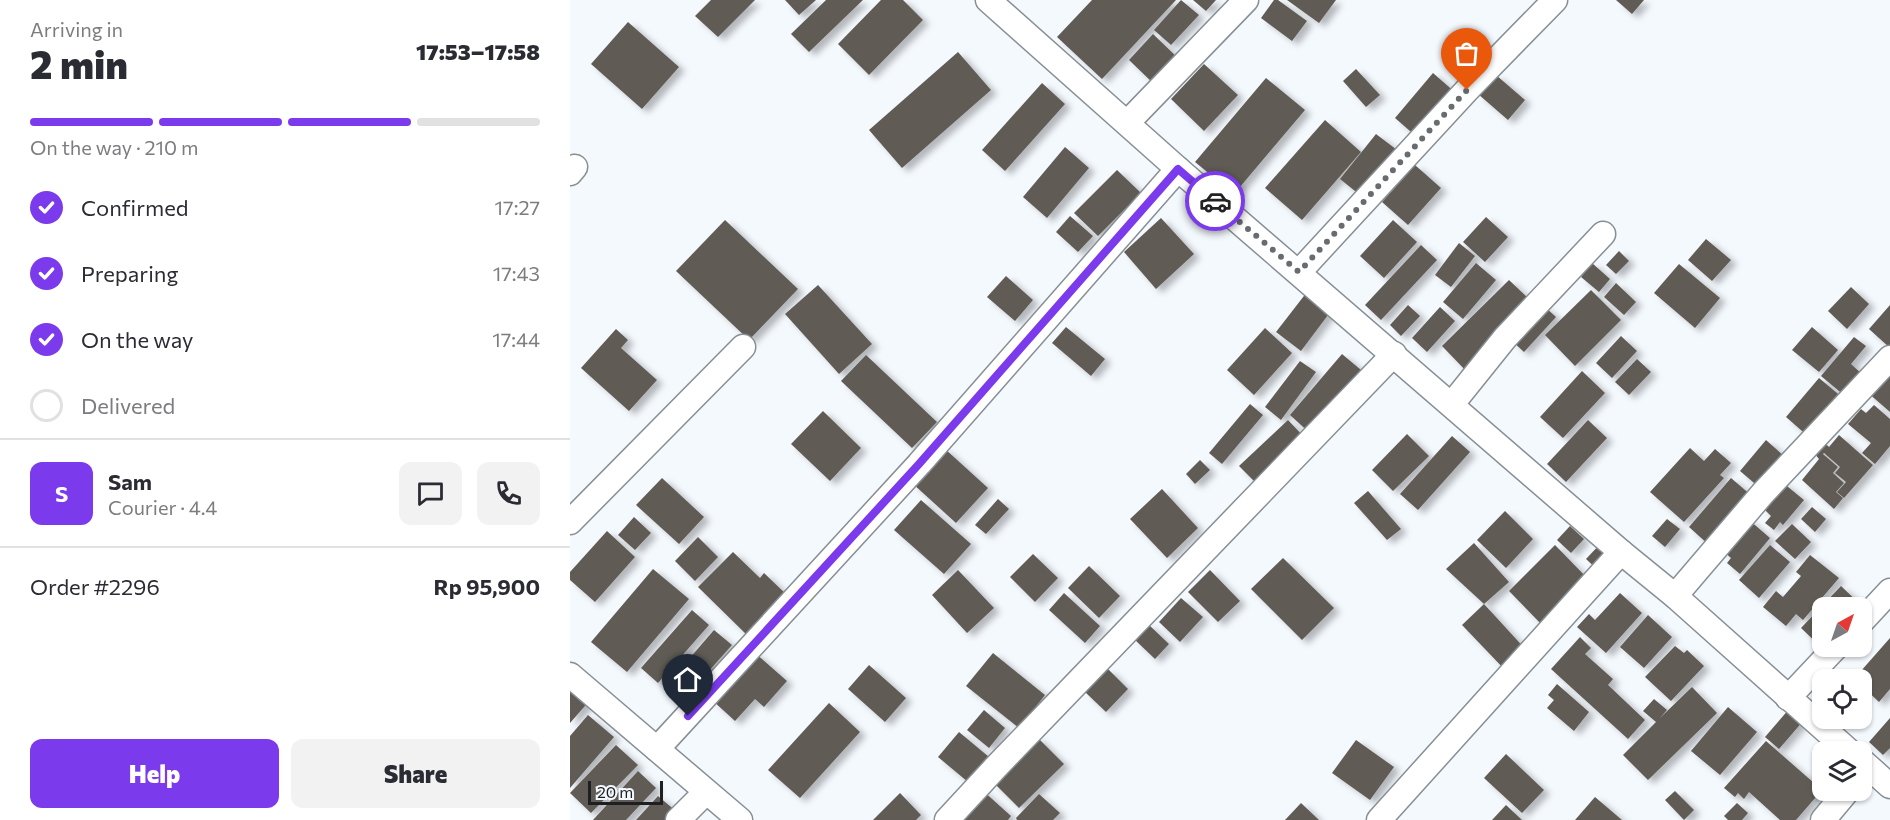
<!DOCTYPE html>
<meta charset="utf-8">
<style>
:root{--surface:#fff;--page:#f2f2f3;--text:#2b2b33;--muted:#7c7c81;--line:#e1e1e2;--accent:#7c3aed}
body{margin:0;font-family:Commissioner,sans-serif;background:var(--page);color:var(--text);height:100vh;display:flex;flex-direction:column;font-size:22px;white-space:nowrap}
*{box-sizing:border-box;margin:0}
p{font-size:20px;color:var(--muted)}
.icon{flex:none;width:33px;height:33px;fill:none;stroke:currentColor;stroke-width:2;stroke-linecap:round;stroke-linejoin:round}
.map{position:relative;flex:1;overflow:hidden}
.panel{display:flex;flex-direction:column;background:var(--surface);width:570px}
.panel>*{flex:none}
.needle{width:39px;rotate:40deg}
.tools{position:absolute;left:1242px;top:597px;display:grid;gap:12px}
.tools a{display:grid;place-items:center;width:60px;height:60px;border-radius:12px;background:var(--surface);box-shadow:0 2px 4px #0004;font-size:30px}
.scale{position:absolute;left:18px;bottom:15px;width:75px;box-sizing:border-box;padding-left:6px;border:3px solid #1d2022;border-top:0;font-size:16px;line-height:21px;white-space:nowrap;color:#1d2022;-webkit-text-stroke:4px #f4f9fe;paint-order:stroke}
.pin{position:absolute;display:grid;place-items:center;width:51px;height:51px;color:#fff;margin:-62px -26px;border-radius:50% 50% 50% 0;rotate:-45deg;box-shadow:0 0 6px #0007}
.pin .icon{rotate:45deg}
.courier{position:absolute;display:grid;place-items:center;width:60px;height:60px;margin:-30px;border:4px solid #7c3aed;border-radius:50%;background:#fff;color:#222;box-shadow:0 2px 8px #0007}
.overview em{font-style:normal;font-weight:800}
.overview div{display:flex;flex-direction:column-reverse}
.overview{display:flex;align-items:center;justify-content:space-between;height:102px;padding:0 30px}
h1{font-size:39px;font-weight:800;line-height:45px}
.bar{display:grid;grid-template-columns:repeat(4,1fr);gap:9px 6px;align-content:center;height:72px;padding:0 30px}
.bar i{height:8px;border-radius:4px;background:var(--line)}
.bar .on{background:var(--accent)}
.bar p{grid-column:span 4}
.line{display:flex;align-items:center;gap:15px;padding:0 30px;border-top:2px solid var(--line)}
.line div{flex:1}
.round{display:grid;place-items:center;flex:none;width:63px;height:63px;border-radius:12px;background:var(--page)}
ol{padding:0 30px;list-style:none}
li{display:flex;align-items:center;gap:18px;height:66px}
li p{margin-inline-start:auto}
li .icon{padding:6px;border-radius:50%;background:var(--accent);color:#fff;stroke-width:4}
li:last-child{color:var(--muted)}
li i{width:33px;height:33px;border:3px solid var(--line);border-radius:50%}
.button{display:flex;gap:12px;margin-top:auto;padding:12px 30px}
.button a{flex:1;height:69px;border-radius:12px;background:var(--accent);color:#fff;font-size:24px;font-weight:800;line-height:69px;text-align:center}
.button a+a{background:var(--page);color:var(--text)}
main{display:flex;flex:1;min-height:0}
.map>svg:first-child{display:block}
.building{fill:#615b54;filter:url(#shadow)}
.lines{fill:none;stroke-linecap:round;stroke-linejoin:round}
.minor-casing{stroke:#878f95;stroke-width:27}
.minor{stroke:#fff;stroke-width:24}
.done{stroke:#686c6f;stroke-width:6;stroke-dasharray:0 10.8}
.route{stroke:#7c3aed;stroke-width:8}
</style>
<main>
<section class="panel">
<div class="overview"><div><h1>2 min</h1><p>Arriving in</p></div><em>17:53–17:58</em></div>
<div class="bar"><i class="on"></i><i class="on"></i><i class="on"></i><i></i><p>On the way · 210 m</p></div>
<ol>
<li><svg class="icon" aria-label="check" viewBox="0 0 24 24"><path d="M5 12l5 5 9-10"/></svg>Confirmed<p>17:27</p></li>
<li><svg class="icon" aria-label="check" viewBox="0 0 24 24"><path d="M5 12l5 5 9-10"/></svg>Preparing<p>17:43</p></li>
<li><svg class="icon" aria-label="check" viewBox="0 0 24 24"><path d="M5 12l5 5 9-10"/></svg>On the way<p>17:44</p></li>
<li><i></i>Delivered</li>
</ol>
<div class="line" style="height:108px"><b class="round" style="background:var(--accent);color:#fff">S</b><div><b>Sam</b><p>Courier · 4.4</p></div><a class="round"><svg class="icon" aria-label="chat" viewBox="0 0 24 24"><path d="M4 5h16v11H9l-5 4z"/></svg></a><a class="round"><svg class="icon" aria-label="phone" viewBox="0 0 24 24"><path d="M5 4h4l2 5-3 2q2 4 5 5l2-3 5 2v4C11 20 4 13 5 4z"/></svg></a></div>
<div class="line" style="height:78px"><div>Order #2296</div><b>Rp 95,900</b></div>
<div class="button"><a>Help</a><a>Share</a></div>
</section>
<div class="map">
<svg width="1320" height="820" viewBox="0 0 1320 820">
<defs>
<filter id="shadow"><feDropShadow dx="6" dy="4" stdDeviation="3" flood-color="#0004"/></filter>
</defs>
<rect width="100%" height="100%" fill="#f4f9fe"/>
<g class="building">
<polygon points="141,0 185,0 148,37 125,16"/>
<polygon points="215,0 246,0 229,15"/>
<polygon points="256,0 293,0 239,52 221,34"/>
<polygon points="311,0 333,0 353,20 299,75 268,44"/>
<polygon points="522,0 606,0 532,79 487,37"/>
<polygon points="611,0 629,15 601,45 584,30"/>
<polygon points="623,0 646,0 636,11"/>
<polygon points="704,0 708,0 737,21 722,41 691,18"/>
<polygon points="717,0 766,0 749,23"/>
<polygon points="1046,0 1074,0 1062,14"/>
<polygon points="58,22 109,67 72,109 21,64"/>
<polygon points="583,34 610,60 586,86 559,60"/>
<polygon points="388,52 421,90 332,168 299,130"/>
<polygon points="634,64 668,95 634,131 601,99"/>
<polygon points="786,69 810,95 796,107 773,81"/>
<polygon points="863,73 887,94 848,138 825,118"/>
<polygon points="926,75 955,100 938,120 908,94"/>
<polygon points="696,78 735,110 664,194 625,162"/>
<polygon points="472,83 495,104 435,171 412,150"/>
<polygon points="755,120 791,152 732,220 695,188"/>
<polygon points="806,134 831,153 795,199 770,179"/>
<polygon points="495,147 519,168 477,218 453,197"/>
<polygon points="845,165 871,188 838,225 812,202"/>
<polygon points="547,170 571,193 528,236 504,213"/>
<polygon points="500,216 523,236 508,252 486,232"/>
<polygon points="916,217 938,237 915,262 893,242"/>
<polygon points="591,218 624,254 586,289 554,252"/>
<polygon points="155,220 228,289 179,340 106,271"/>
<polygon points="823,220 847,242 814,278 790,256"/>
<polygon points="1136,239 1161,260 1142,281 1118,260"/>
<polygon points="889,243 905,256 881,287 865,275"/>
<polygon points="851,245 867,260 811,320 795,305"/>
<polygon points="1049,251 1059,261 1046,274 1036,265"/>
<polygon points="906,263 926,280 893,319 873,302"/>
<polygon points="1022,263 1040,279 1029,292 1011,277"/>
<polygon points="1109,264 1150,298 1125,328 1084,293"/>
<polygon points="436,276 463,300 445,321 417,297"/>
<polygon points="939,280 959,299 899,374 872,346"/>
<polygon points="1046,283 1066,302 1054,315 1034,297"/>
<polygon points="248,285 302,344 269,374 215,314"/>
<polygon points="1281,287 1299,304 1277,329 1258,311"/>
<polygon points="1021,290 1051,320 1005,366 975,335"/>
<polygon points="737,292 761,311 731,351 706,332"/>
<polygon points="838,305 850,316 831,336 820,325"/>
<polygon points="1320,305 1320,348 1299,329"/>
<polygon points="974,306 986,317 954,352 941,340"/>
<polygon points="870,307 885,321 857,352 842,338"/>
<polygon points="496,327 535,359 521,376 482,343"/>
<polygon points="1242,327 1268,350 1249,372 1222,350"/>
<polygon points="695,328 722,353 684,395 657,370"/>
<polygon points="46,329 58,340 51,348 87,380 59,411 11,368"/>
<polygon points="1051,336 1067,351 1042,378 1026,363"/>
<polygon points="1284,337 1296,346 1281,364 1293,375 1275,396 1251,376"/>
<polygon points="772,354 797,375 743,436 720,415"/>
<polygon points="296,355 367,422 342,448 271,381"/>
<polygon points="1067,359 1081,372 1059,395 1045,382"/>
<polygon points="730,361 746,372 711,420 695,407"/>
<polygon points="1320,366 1320,412 1297,392"/>
<polygon points="1012,371 1035,393 993,438 970,417"/>
<polygon points="1249,378 1273,398 1240,438 1216,417"/>
<polygon points="680,404 693,415 652,464 639,453"/>
<polygon points="1304,405 1320,419 1320,446 1305,464 1292,453 1301,443 1278,424 1291,409 1296,413"/>
<polygon points="253,411 291,448 260,481 221,444"/>
<polygon points="718,420 735,438 687,484 669,466"/>
<polygon points="1018,420 1037,438 996,482 977,464"/>
<polygon points="837,434 859,456 823,491 802,470"/>
<polygon points="1269,435 1303,465 1274,498 1267,492 1276,482 1265,473 1270,467 1254,453 1253,454 1268,467 1263,473 1274,483 1266,492 1273,498 1264,509 1232,480 1249,459 1244,453 1254,442 1259,447"/>
<polygon points="882,436 900,452 848,510 830,494"/>
<polygon points="1196,440 1215,457 1190,488 1170,471"/>
<polygon points="374,448 418,488 386,523 342,483"/>
<polygon points="1120,448 1134,461 1145,449 1161,463 1150,475 1154,478 1114,522 1080,492"/>
<polygon points="630,460 640,470 625,484 616,474"/>
<polygon points="92,478 134,517 109,544 66,505"/>
<polygon points="1161,478 1182,496 1139,545 1119,527"/>
<polygon points="1212,482 1234,500 1213,525 1210,522 1204,530 1195,523 1201,516 1192,507"/>
<polygon points="592,489 628,528 597,558 560,519"/>
<polygon points="798,491 831,529 817,540 784,503"/>
<polygon points="428,499 439,509 416,534 405,525"/>
<polygon points="351,500 401,544 374,574 324,530"/>
<polygon points="1242,507 1256,519 1245,532 1231,519"/>
<polygon points="935,511 963,539 936,568 907,540"/>
<polygon points="64,517 81,533 65,550 48,535"/>
<polygon points="1097,519 1110,529 1095,547 1082,536"/>
<polygon points="1178,519 1200,538 1170,574 1157,563 1161,558 1151,549"/>
<polygon points="1222,524 1241,542 1225,559 1205,541"/>
<polygon points="1000,526 1014,539 1001,553 987,540"/>
<polygon points="37,531 65,557 25,602 0,580 0,572"/>
<polygon points="128,537 148,557 125,581 105,561"/>
<polygon points="1032,542 1047,555 1031,573 1016,559"/>
<polygon points="904,543 939,582 914,604 876,569"/>
<polygon points="985,545 1021,582 974,627 939,591"/>
<polygon points="1200,545 1220,562 1189,598 1169,580"/>
<polygon points="163,552 190,578 194,573 218,596 179,637 128,587"/>
<polygon points="463,554 488,578 465,602 440,577"/>
<polygon points="1240,555 1269,578 1233,620 1226,614 1216,626 1193,607 1206,591 1213,597 1231,576 1226,572"/>
<polygon points="713,558 764,608 732,640 681,589"/>
<polygon points="519,566 550,596 529,618 498,588"/>
<polygon points="83,569 119,599 57,672 21,642"/>
<polygon points="388,570 424,608 397,633 362,595"/>
<polygon points="640,570 670,601 648,622 618,592"/>
<polygon points="1271,586 1294,608 1252,608 1253,649 1231,628"/>
<polygon points="494,593 530,626 515,643 479,610"/>
<polygon points="1050,593 1072,613 1036,653 1007,627 1019,614 1025,620"/>
<polygon points="611,598 633,617 610,642 589,622"/>
<polygon points="914,604 958,652 937,672 892,625"/>
<polygon points="122,610 139,625 88,683 71,668"/>
<polygon points="1078,615 1102,637 1074,668 1050,647"/>
<polygon points="578,624 599,644 585,659 564,639"/>
<polygon points="144,630 162,645 123,689 106,674"/>
<polygon points="1010,637 1021,648 1015,654 1043,679 1038,685 1075,720 1058,739 981,669"/>
<polygon points="1320,638 1320,689 1309,702 1292,686 1292,680 1283,680"/>
<polygon points="1105,646 1114,653 1117,650 1134,666 1101,701 1075,677"/>
<polygon points="184,652 217,681 194,707 185,699 165,721 142,700"/>
<polygon points="423,653 475,695 449,728 396,686"/>
<polygon points="299,665 336,698 315,722 278,689"/>
<polygon points="538,669 558,689 536,712 515,692"/>
<polygon points="0,681 21,699 0,723"/>
<polygon points="987,684 1019,712 1004,731 977,708 984,700 978,695"/>
<polygon points="1122,687 1147,713 1078,780 1053,755 1086,722 1073,711 1084,699 1097,710 1090,718"/>
<polygon points="259,703 290,732 230,798 198,770"/>
<polygon points="1158,707 1187,732 1150,775 1121,751"/>
<polygon points="1220,708 1234,720 1209,749 1195,737"/>
<polygon points="414,710 435,728 419,748 397,730"/>
<polygon points="18,715 44,737 0,788 0,736"/>
<polygon points="1320,718 1320,748 1313,755 1299,742"/>
<polygon points="389,732 419,757 398,782 368,757"/>
<polygon points="467,737 494,764 449,808 422,781"/>
<polygon points="786,740 824,767 800,800 762,773"/>
<polygon points="1196,741 1252,790 1226,820 1210,820 1179,792 1174,799 1168,793 1165,797 1154,788"/>
<polygon points="46,745 68,765 21,813 0,793"/>
<polygon points="936,754 974,790 952,813 914,778"/>
<polygon points="68,771 86,788 56,820 23,820"/>
<polygon points="411,789 441,816 438,820 383,820"/>
<polygon points="1105,791 1124,810 1114,820 1095,800"/>
<polygon points="330,793 351,815 346,820 303,820"/>
<polygon points="469,794 490,813 483,820 447,820 446,818"/>
<polygon points="88,796 107,812 100,820 66,820"/>
<polygon points="1025,797 1052,820 1005,820"/>
<polygon points="731,803 749,820 715,820"/>
<polygon points="1167,803 1178,813 1172,820 1158,820 1154,816"/>
<polygon points="936,805 952,820 922,820"/>
</g>
<g class="lines">
<defs>
<g id="minor">
<polyline points="418,0 608,169 1051,552 1105,596 1280,752"/>
<polyline points="557,123 676,0"/>
<polyline points="0,173 5,167"/>
<polyline points="729,272 897,90 985,0"/>
<polyline points="882,404 935,338 1033,234"/>
<polyline points="0,522 173,347"/>
<polyline points="1105,596 1193,493 1320,358"/>
<polyline points="1292,621 1320,591"/>
<polyline points="0,675 170,820"/>
<polyline points="1218,698 1267,646"/>
<polyline points="87,749 349,464 608,169"/>
<polyline points="1292,761 1320,786"/>
<polyline points="108,820 136,792"/>
<polyline points="377,820 425,768 824,354"/>
<polyline points="809,820 1051,552"/>
<polyline points="1253,820 1278,790"/>
</g>
</defs>
<use href="#minor" class="minor-casing"/>
<use href="#minor" class="minor"/>
</g>
<g class="lines">
<polyline class="done" points="645,201 729,272 897,90"/>
<polyline class="route" points="118,716 349,464 608,169 645,201"/>
</g>
</svg>
<div class="tools">
<a><svg class="needle" viewBox="-14 -14 28 28"><path d="M0-13l5 13h-10z" fill="#e53935"/><path d="M0 13l5-13h-10z" fill="#7c7c81"/></svg></a>
<a><svg class="icon" aria-label="locate" viewBox="0 0 24 24"><circle cx="12" cy="12" r="6"/><path d="M12 2v4M12 18v4M2 12h4M18 12h4"/></svg></a>
<a><svg class="icon" aria-label="layers" viewBox="0 0 24 24"><path d="M12 4l9 5-9 5-9-5zM3 14l9 5 9-5"/></svg></a>
</div>
<div class="scale">20 m</div>
<div class="pin" style="left:897px;top:90px;background:#ea580c"><svg class="icon" aria-label="bag" viewBox="0 0 24 24"><path d="M5 8h14l-1 12H6zM9 8a3 3 0 0 1 6 0"/></svg></div>
<div class="pin" style="left:118px;top:716px;background:#1f2937"><svg class="icon" aria-label="home" viewBox="0 0 24 24"><path d="M3 11l9-7 9 7M6 9v11h12V9"/></svg></div>
<div class="courier" style="left:645px;top:201px"><svg class="icon" aria-label="car" viewBox="0 0 24 24"><path d="M5 17H2v-5l4-1 3-4h7l3 4 3 1v5h-3M9 17h6M6 11h13"/><circle cx="7" cy="17" r="2"/><circle cx="17" cy="17" r="2"/></svg></div>
</div>
</main>
